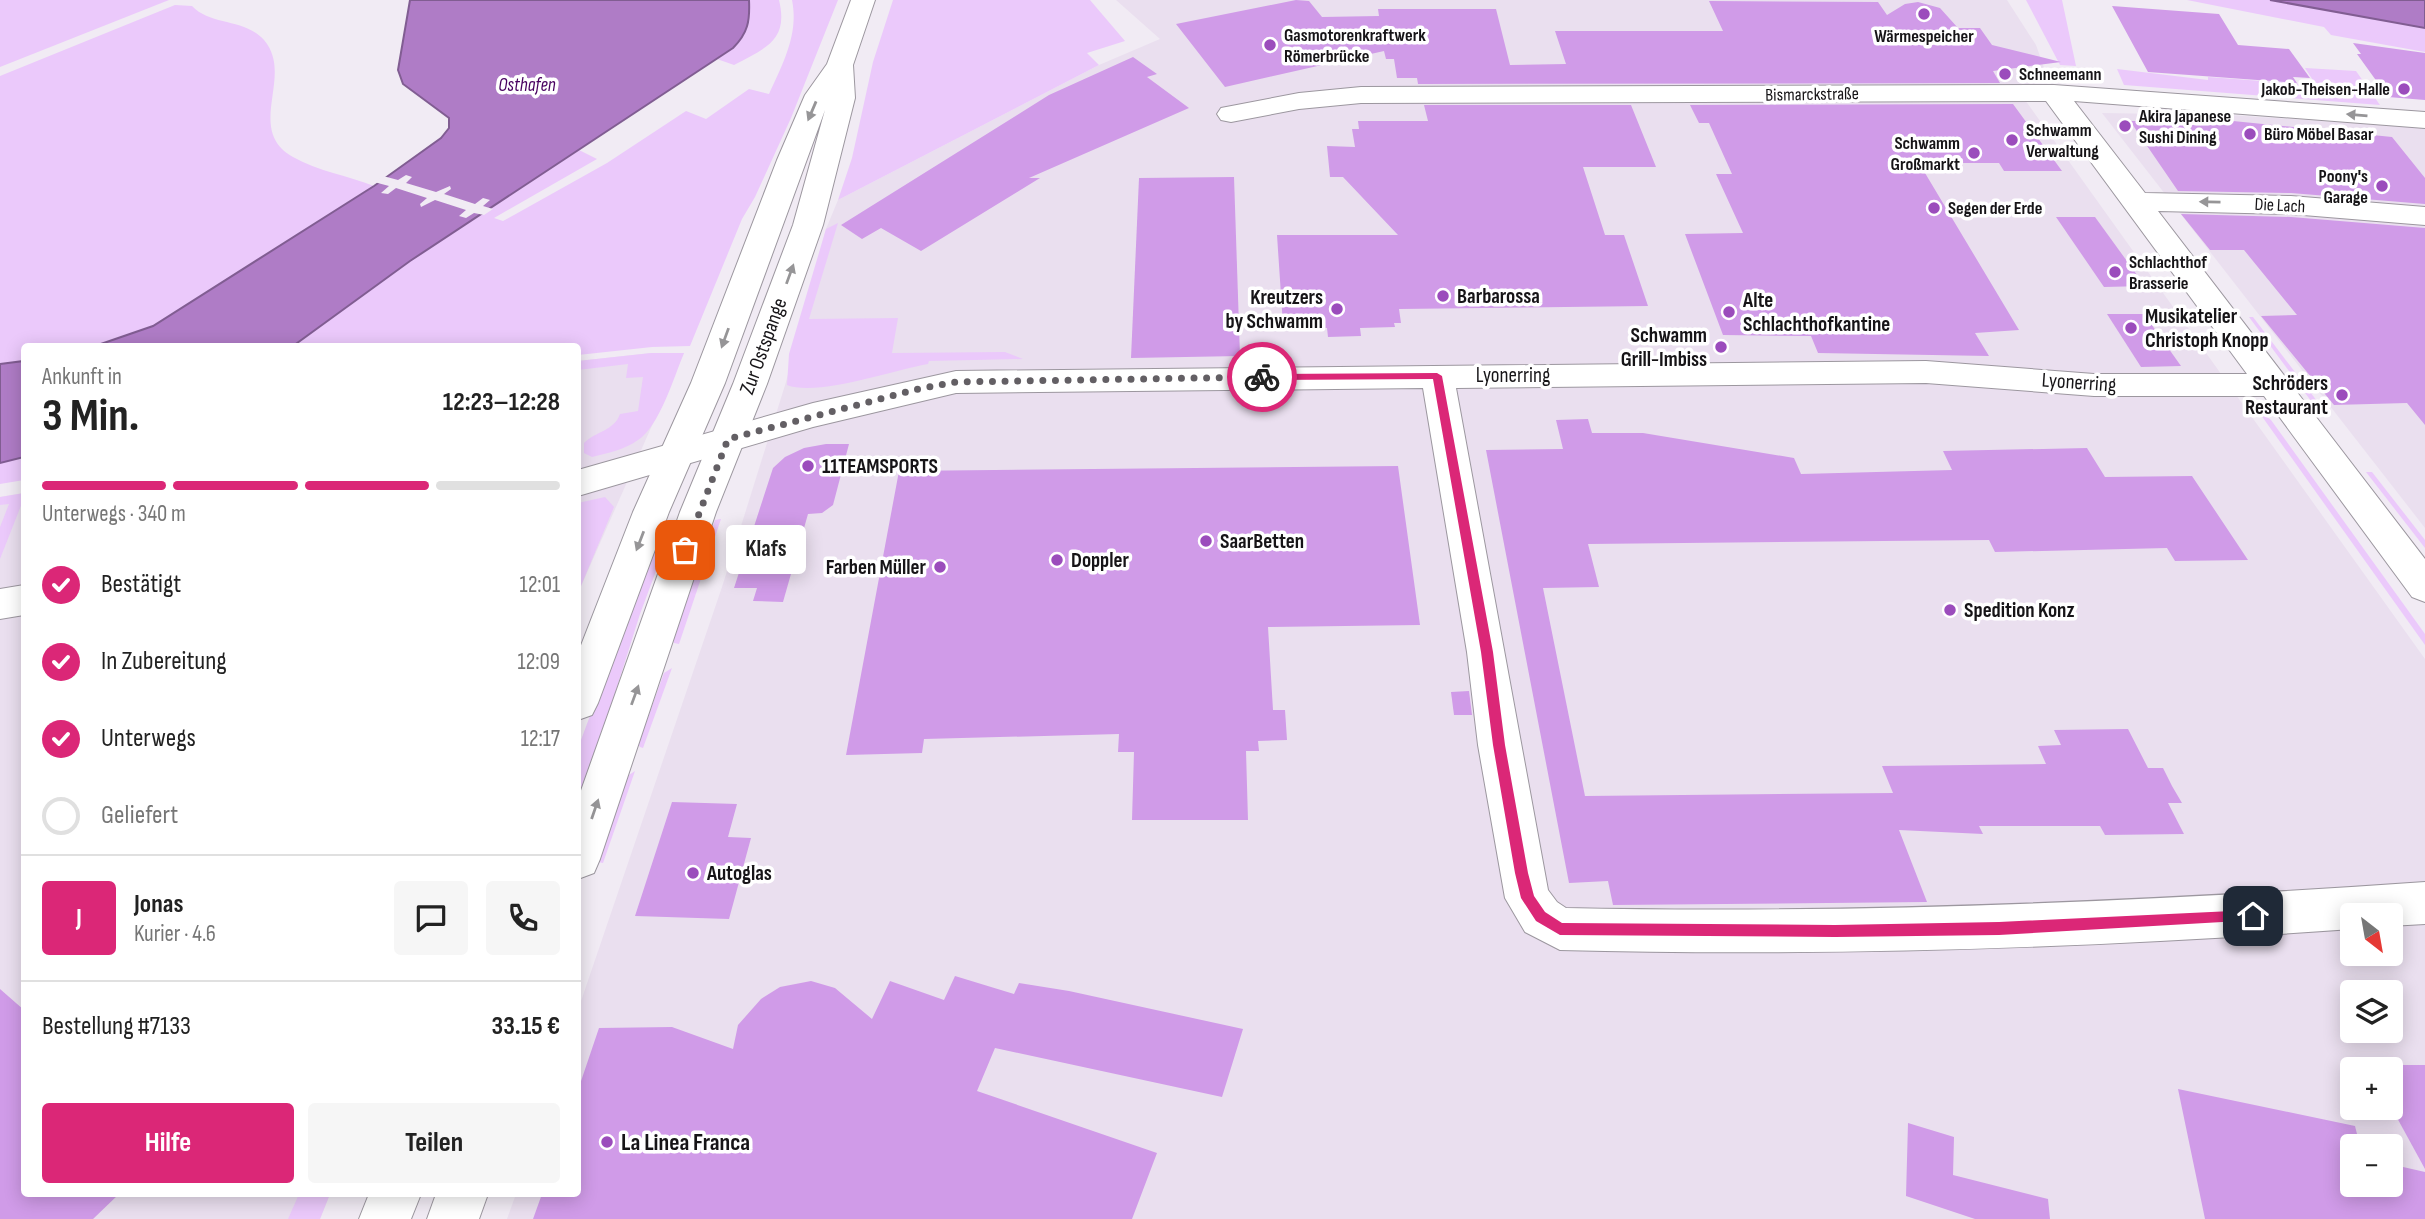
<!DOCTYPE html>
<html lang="de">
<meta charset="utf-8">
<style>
:root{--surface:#fff;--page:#f6f6f6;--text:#222;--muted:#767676;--line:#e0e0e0;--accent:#db2777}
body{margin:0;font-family:"Sofia Sans Condensed",sans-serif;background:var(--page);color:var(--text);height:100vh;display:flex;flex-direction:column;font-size:26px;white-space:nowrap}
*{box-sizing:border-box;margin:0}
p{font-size:23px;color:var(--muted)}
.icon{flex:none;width:38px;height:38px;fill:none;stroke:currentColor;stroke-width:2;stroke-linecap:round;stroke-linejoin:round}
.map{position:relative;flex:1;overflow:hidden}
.sheet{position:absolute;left:21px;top:343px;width:560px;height:854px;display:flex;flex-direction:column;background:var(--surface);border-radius:7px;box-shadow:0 4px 18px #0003}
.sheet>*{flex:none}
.needle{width:46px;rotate:149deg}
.buttons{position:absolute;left:2340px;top:903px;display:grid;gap:14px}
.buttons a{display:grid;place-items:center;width:63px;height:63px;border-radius:7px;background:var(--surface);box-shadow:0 4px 18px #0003;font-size:35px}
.pin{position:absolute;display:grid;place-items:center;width:60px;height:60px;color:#fff;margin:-30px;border-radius:14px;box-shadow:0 4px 10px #0006}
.courier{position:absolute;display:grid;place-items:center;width:70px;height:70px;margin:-35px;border:5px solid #db2777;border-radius:50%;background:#fff;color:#222;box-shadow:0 2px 9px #0007}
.bubble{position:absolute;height:49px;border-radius:7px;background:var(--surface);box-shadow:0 4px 18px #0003;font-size:23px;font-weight:700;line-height:49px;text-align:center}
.overview em{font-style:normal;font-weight:700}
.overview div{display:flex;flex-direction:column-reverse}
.overview{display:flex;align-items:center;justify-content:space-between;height:119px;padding:0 21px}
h1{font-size:46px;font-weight:700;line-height:52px}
.bar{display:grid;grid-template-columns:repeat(4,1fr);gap:10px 7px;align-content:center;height:84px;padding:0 21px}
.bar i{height:9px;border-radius:5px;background:var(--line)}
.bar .active{background:var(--accent)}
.bar p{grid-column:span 4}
.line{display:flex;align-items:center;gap:18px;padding:0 21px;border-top:2px solid var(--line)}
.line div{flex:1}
.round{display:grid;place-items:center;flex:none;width:74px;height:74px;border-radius:7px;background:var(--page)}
ol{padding:0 21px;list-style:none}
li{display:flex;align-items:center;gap:21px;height:77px}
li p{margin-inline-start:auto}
li .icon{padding:7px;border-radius:50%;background:var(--accent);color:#fff;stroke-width:4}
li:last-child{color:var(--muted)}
li i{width:38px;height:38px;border:4px solid var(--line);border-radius:50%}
.button{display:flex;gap:14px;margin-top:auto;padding:14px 21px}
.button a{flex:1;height:80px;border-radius:7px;background:var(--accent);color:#fff;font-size:28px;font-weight:700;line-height:80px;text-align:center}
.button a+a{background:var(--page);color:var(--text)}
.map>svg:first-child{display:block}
.built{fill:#eadfef;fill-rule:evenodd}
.green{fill:#ebc9fb}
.water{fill:#af7cc6;stroke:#815d92;stroke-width:2}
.pier{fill:#f1ebf4}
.building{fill:#d09be8}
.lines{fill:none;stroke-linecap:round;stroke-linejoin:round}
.minor-casing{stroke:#9c979f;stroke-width:2}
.major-casing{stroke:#9c979f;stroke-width:2}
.minor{fill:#fff;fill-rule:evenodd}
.major{fill:#fff;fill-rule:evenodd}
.oneway{fill:#969597}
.route{fill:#db2777}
.done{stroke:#635f64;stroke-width:7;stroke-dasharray:0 12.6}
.poi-dot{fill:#9b4cbc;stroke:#fff;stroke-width:2.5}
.labels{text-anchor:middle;stroke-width:7;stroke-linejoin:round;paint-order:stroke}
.far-poi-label{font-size:18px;font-weight:bold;fill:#161417;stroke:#fff;text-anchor:start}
.far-street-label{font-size:18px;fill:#161417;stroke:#fff}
.far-water-label{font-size:19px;font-style:italic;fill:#480060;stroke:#fff}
.poi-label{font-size:21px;font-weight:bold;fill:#161417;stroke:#fff;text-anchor:start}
.street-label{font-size:21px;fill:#161417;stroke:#fff}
.near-poi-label{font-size:24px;font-weight:bold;fill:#161417;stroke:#fff;text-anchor:start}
</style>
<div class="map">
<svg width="2425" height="1219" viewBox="0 0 2425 1219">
<rect width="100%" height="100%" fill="#f1ebf4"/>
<g class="built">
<path d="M1116,0H2007L2036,45L2049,82L2025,100L2425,659V1219H507L516,1194H578V1010L722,587L786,382L826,229L838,200L1099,65L1160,39ZM2352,915H2390V954H2352ZM2352,992H2390V1031H2352ZM2352,1069H2390V1108H2352ZM2352,1146H2390V1185H2352Z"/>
<polygon points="2102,113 2228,115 2425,128 2425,528"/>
<polygon points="651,353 684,353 578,593 578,361"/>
<polygon points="24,493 24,1194 330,1194 320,1219 0,1219 0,497"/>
</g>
<g class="green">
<polygon points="0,0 169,0 0,67"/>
<path d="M749,0H779C789,41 765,48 734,65L717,59C741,43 750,28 749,0Z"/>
<path d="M792,0H838L791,118L755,197L742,219L690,346L652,347L578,355V346H293L410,261L579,150L597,159L494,218L503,221L514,215L607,163L686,111L706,119L749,89L769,94C783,63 799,34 792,0Z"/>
<polygon points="893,0 1090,0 1125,41 1087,53 1099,65 838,200 852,158 873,62"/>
<polygon points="2026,0 2062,0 2076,66 2060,65"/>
<polygon points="2187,0 2270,0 2425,28 2425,52 2331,35 2324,27"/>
<path d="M175,5L192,6C211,26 244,18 264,40C295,76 244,129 293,157C317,171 349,176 374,186L153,326L95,346H24V361L0,364V76Z"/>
<polygon points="2305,68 2356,71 2380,105 2124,85 2117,69 2208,80 2208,77 2316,85"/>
<path d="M838,223L809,319L898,318L892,353L1005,352L1023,359L929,361L928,364C894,370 817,397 787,385L789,354L826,229Z"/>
<polygon points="2249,317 2253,317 2320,405 2314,405"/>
<path d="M651,353H684C674,377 659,427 638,440C624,450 608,453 592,457L584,453V443C596,431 614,431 620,414L638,411L643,377L626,378L628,364L578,370V361Z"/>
<polygon points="2256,408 2271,420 2425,634 2425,645"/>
<polygon points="24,457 24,480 0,484 0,463"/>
<polygon points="2366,472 2372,472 2425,540 2425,548"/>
<polygon points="24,493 24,498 0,559 0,527 9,504 0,505 0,497"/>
<polygon points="605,497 614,507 578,593 578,503"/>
<polygon points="721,519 679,644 674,643 673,640 715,520"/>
<polygon points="663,520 675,520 640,614 578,811 578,748"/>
<polygon points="672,668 643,748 640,747 638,744 664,673"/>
<polygon points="635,771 603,863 598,862 626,777"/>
<polygon points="299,1194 330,1194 320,1219 288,1219"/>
</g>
<g class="water">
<path d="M410,0H749C750,21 748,33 733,48L410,261L293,346H95L153,326L374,186L441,138L449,128V118L403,84L398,70Z"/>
<polygon points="2270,0 2425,0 2425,28"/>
<polygon points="24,361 24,457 0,463 0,364"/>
</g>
<polygon class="pier" points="406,175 412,177 406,183 436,192 450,186 451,189 444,194 475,204 483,198 490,200 483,206 493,209 484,215 474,213 466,218 459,216 466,210 435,200 421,207 420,204 427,198 396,188 388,194 381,193 389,186 374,182 383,176 398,180"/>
<g class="building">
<polygon points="1296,0 1309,1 1322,17 1379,16 1378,9 1496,9 1510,65 1566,64 1555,31 1723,31 1709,1 1878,2 1887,15 1905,4 1918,2 1940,8 1958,28 1980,28 1992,45 2061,62 1993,71 2000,83 1418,84 1417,78 1397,78 1394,59 1386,59 1384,51 1225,87 1176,24"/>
<polygon points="2112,6 2219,14 2238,45 2289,49 2310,78 2293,77 2297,83 2148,72"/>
<polygon points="2353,43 2425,53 2425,100 2388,97 2357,54 2361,54"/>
<polygon points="1133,57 1157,74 1147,77 1189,108 1029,178 1040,178 921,251 881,228 862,239 841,225 1049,95"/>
<polygon points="2013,104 2062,171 2004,171 1999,163 1919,163 2019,330 1975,333 1989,356 1818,353 1811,336 1723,335 1685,234 1743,233 1716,174 1732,174 1709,123 1699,123 1690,105"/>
<polygon points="1424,105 1631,105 1656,167 1583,167 1605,235 1624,235 1648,306 1399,309 1401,323 1394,323 1395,327 1360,328 1361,336 1328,337 1327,328 1290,329 1289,324 1283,325 1277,235 1398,235 1343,177 1330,177 1327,146 1355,147 1352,129 1359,129 1358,121 1428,121"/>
<polygon points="2130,121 2233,121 2392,137 2425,178 2425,204 2291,193 2178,191"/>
<polygon points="1234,177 1240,356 1131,358 1139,178"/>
<polygon points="2181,214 2291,217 2425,228 2425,425 2407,403 2334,405 2261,316 2297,315 2244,250 2210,250"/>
<polygon points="2056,217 2095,217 2145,286 2104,287"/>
<polygon points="2107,314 2144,314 2181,366 2141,367"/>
<polygon points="1588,419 1592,433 1643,433 1794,458 1801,474 1952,470 1943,451 2087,448 2105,477 2192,476 2248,560 2175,561 2167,548 1995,552 1989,540 1588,544 1599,587 1543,588 1585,796 1893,793 1882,766 2046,764 2038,746 2061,745 2054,730 2128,729 2148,768 2163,768 2172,786 2182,803 2168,803 2184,834 2105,835 2100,826 1979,826 1983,834 1899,830 1927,902 1613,905 1608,881 1569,883 1486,450 1563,449 1556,420"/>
<polygon points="826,444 849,444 833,505 822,513 808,514 783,602 753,601 757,588 734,588 773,468 785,457 804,448"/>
<polygon points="1398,466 1420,625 1268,627 1273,710 1285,710 1287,740 1258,741 1259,751 1246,751 1248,820 1132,820 1134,752 1118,752 1119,734 924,739 922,753 846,755 899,471"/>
<polygon points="1469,691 1472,715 1454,715 1451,692"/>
<polygon points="672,802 737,804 728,837 751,838 729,919 635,916"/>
<polygon points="955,976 1014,994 1019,983 1069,991 1243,1029 1222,1097 995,1048 977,1091 1157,1153 1132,1219 533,1219 542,1194 578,1194 578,1090 599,1028 672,1027 733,1049 738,1025 761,999 780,987 811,981 835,988 872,1019 890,981 944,1000"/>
<polygon points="0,989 24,1010 24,1194 119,1194 93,1219 0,1219"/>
<polygon points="2390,1065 2425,1065 2425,1169 2390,1105"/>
<polygon points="2178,1089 2355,1126 2360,1146 2352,1146 2352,1185 2390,1185 2390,1164 2425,1172 2425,1219 2205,1219"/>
<polygon points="1908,1123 1954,1137 1953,1175 2048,1199 2050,1219 1975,1219 1906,1196"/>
</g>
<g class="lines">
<defs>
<g id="minor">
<path d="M2054,85L2425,112V128L2074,101L2145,193L2291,196L2425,207V225L2291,214L2158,211L2425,559V602L2412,597L2264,396H2094L1926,383L1456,388L1548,890L1557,902L1566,908C1853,914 2139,902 2425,882V924L2390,926V915H2352V929C2088,948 1824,957 1560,950L1525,932L1505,898L1478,745L1467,652L1423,388L956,393L813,427L578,496V470L813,403L956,371L1926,361L2094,374H2247L2046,101L1361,103L1299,109L1231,122L1221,120L1217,114L1221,108L1299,93L1361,87Z"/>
<polygon points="24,585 24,615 0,619 0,589"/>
</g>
<g id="major">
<polygon points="851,0 875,0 853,65 855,98 823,225 767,384 716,512 600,859 594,873 578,879 578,799 680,512 733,384 793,225 825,110 725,383 669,512 598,703 592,715 578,720 578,653 633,512 691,383 777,160 805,95 827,64"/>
<polygon points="369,1194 421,1194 411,1219 359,1219"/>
<polygon points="436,1194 488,1194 479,1219 427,1219"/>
</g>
</defs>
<use href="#minor" class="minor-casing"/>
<use href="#major" class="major-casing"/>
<use href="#minor" class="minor"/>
<use href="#major" class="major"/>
</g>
<defs><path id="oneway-solid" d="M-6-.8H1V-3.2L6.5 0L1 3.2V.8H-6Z" transform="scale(1.75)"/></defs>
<g class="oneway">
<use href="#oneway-solid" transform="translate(812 111) rotate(113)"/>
<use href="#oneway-solid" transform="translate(2357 115) rotate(-175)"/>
<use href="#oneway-solid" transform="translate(2210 202) rotate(-179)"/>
<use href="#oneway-solid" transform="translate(790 274) rotate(-70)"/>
<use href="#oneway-solid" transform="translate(725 338) rotate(110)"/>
<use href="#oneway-solid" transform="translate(640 541) rotate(111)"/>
<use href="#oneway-solid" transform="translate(635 695) rotate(-70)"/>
<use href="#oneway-solid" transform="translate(595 809) rotate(-71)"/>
</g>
<polygon class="route" points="1437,373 1442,376 1493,652 1505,745 1528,873 1534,896 1545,912 1562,923 1835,925 1999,922 2253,910 2259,916 2257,920 1999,935 1835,937 1560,935 1536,921 1521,898 1515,873 1493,745 1481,652 1433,379 1262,380 1257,377 1262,374"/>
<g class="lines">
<polyline class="done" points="685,550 728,439 918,389 956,382 1262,377"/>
</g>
<g class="poi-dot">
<circle cx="1924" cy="14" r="7"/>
<circle cx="1270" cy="45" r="7"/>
<circle cx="2005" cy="74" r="7"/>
<circle cx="2404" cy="89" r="7"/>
<circle cx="2125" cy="126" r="7"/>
<circle cx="2250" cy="134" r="7"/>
<circle cx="2012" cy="140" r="7"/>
<circle cx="1974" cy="153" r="7"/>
<circle cx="2382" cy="186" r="7"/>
<circle cx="1934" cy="208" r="7"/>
<circle cx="2115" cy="272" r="7"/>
<circle cx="1443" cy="296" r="7"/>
<circle cx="1337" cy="309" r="7"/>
<circle cx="1729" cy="312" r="7"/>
<circle cx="2131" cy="328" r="7"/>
<circle cx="1721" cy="347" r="7"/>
<circle cx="2342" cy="395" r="7"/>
<circle cx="808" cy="466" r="7"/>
<circle cx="1206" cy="541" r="7"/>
<circle cx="1057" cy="560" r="7"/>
<circle cx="940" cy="567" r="7"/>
<circle cx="1950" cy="610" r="7"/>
<circle cx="693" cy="873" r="7"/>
<circle cx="607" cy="1142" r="7"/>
</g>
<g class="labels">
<g class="far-poi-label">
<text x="1284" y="41">Gasmotorenkraftwerk<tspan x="1284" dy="21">Römerbrücke</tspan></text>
<text x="1924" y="42" text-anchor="middle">Wärmespeicher</text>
<text x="2019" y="80">Schneemann</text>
<text x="2390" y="95" text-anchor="end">Jakob-Theisen-Halle</text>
<text x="2139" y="122">Akira Japanese<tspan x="2139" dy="21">Sushi Dining</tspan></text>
<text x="2026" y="136">Schwamm<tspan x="2026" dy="21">Verwaltung</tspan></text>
<text x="2264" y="140">Büro Möbel Basar</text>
<text x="1960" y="149" text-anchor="end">Schwamm<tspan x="1960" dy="21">Großmarkt</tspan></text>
<text x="2368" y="182" text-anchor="end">Poony's<tspan x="2368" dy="21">Garage</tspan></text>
<text x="1948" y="214">Segen der Erde</text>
<text x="2129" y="268">Schlachthof<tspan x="2129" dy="21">Brasserie</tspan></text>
</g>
<g class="far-street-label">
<text transform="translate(1812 94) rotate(-1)" y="6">Bismarckstraße</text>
<text transform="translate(2280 205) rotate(3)" y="6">Die Lach</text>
</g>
<g class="far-water-label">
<text x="527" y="91">Osthafen</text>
</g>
<g class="poi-label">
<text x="1457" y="303">Barbarossa</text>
<text x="1323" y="304" text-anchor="end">Kreutzers<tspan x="1323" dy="24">by Schwamm</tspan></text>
<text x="1743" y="307">Alte<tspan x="1743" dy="24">Schlachthofkantine</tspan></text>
<text x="2145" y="323">Musikatelier<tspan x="2145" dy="24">Christoph Knopp</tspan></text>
<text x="1707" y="342" text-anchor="end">Schwamm<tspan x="1707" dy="24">Grill-Imbiss</tspan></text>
<text x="2328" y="390" text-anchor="end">Schröders<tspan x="2328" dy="24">Restaurant</tspan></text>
<text x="822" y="473">11TEAMSPORTS</text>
<text x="1220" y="548">SaarBetten</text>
<text x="1071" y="567">Doppler</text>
<text x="926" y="574" text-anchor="end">Farben Müller</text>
<text x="1964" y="617">Spedition Konz</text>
<text x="707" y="880">Autoglas</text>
</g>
<g class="street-label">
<text transform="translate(763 346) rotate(-70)" y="7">Zur Ostspange</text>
<text x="1513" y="382">Lyonerring</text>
<text transform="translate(2079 382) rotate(4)" y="7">Lyonerring</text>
</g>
<g class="near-poi-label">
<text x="621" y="1150">La Linea Franca</text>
</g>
</g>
</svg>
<div class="buttons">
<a><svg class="needle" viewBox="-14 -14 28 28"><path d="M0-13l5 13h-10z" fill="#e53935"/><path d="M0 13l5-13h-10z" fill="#767676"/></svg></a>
<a><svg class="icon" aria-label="layers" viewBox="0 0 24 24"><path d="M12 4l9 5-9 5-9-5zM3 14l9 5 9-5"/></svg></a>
<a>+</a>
<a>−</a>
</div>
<div class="pin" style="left:685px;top:550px;background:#ea580c"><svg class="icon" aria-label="bag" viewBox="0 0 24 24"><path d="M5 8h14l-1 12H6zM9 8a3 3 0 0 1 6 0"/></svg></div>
<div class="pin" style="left:2253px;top:916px;background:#1f2937"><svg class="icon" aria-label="home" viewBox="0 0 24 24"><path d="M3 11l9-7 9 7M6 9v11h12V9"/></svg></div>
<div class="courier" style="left:1262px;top:377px"><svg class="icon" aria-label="bike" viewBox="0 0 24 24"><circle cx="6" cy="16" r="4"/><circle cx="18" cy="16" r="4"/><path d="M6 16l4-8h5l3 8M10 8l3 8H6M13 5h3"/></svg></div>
<div class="bubble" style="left:726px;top:525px;width:80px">Klafs</div>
<section class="sheet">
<div class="overview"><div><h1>3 Min.</h1><p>Ankunft in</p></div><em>12:23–12:28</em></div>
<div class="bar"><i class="active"></i><i class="active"></i><i class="active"></i><i></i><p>Unterwegs · 340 m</p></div>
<ol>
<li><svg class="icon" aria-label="check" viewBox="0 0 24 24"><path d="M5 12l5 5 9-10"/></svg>Bestätigt<p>12:01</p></li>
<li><svg class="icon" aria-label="check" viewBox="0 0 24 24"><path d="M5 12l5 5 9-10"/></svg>In Zubereitung<p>12:09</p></li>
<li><svg class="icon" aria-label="check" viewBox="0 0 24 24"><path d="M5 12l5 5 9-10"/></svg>Unterwegs<p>12:17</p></li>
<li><i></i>Geliefert</li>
</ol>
<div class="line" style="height:126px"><b class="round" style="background:var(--accent);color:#fff">J</b><div><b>Jonas</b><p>Kurier · 4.6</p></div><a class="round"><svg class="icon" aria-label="chat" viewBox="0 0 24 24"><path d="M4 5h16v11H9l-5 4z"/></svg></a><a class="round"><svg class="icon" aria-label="phone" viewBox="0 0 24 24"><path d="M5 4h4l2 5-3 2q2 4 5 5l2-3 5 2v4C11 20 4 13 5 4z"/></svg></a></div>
<div class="line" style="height:91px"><div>Bestellung #7133</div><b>33.15 €</b></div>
<div class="button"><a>Hilfe</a><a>Teilen</a></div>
</section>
</div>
